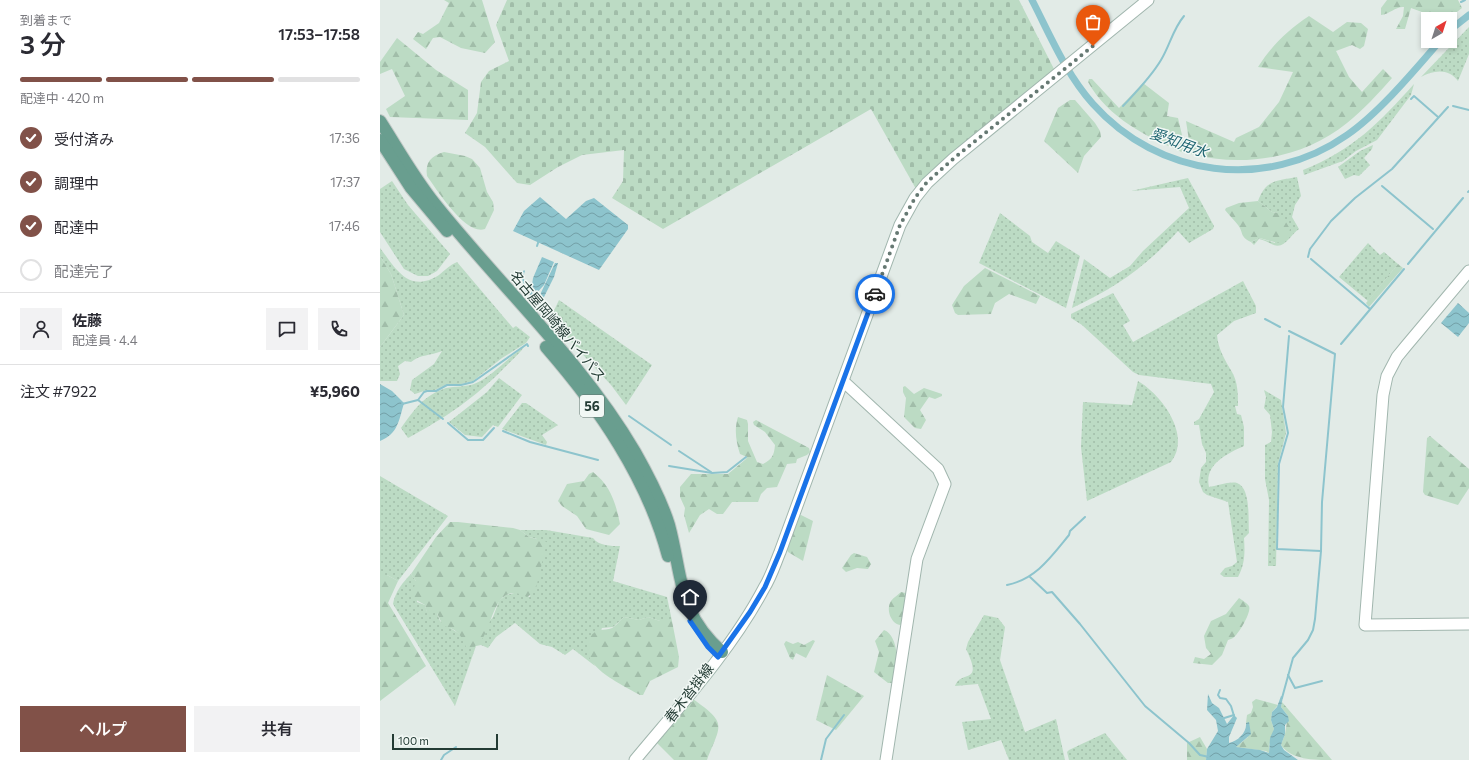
<!DOCTYPE html>
<html lang="ja">
<meta charset="utf-8">
<style>
:root{--surface:#fff;--page:#f2f2f3;--text:#2b2b33;--muted:#7c7c81;--line:#e1e1e2;--accent:#815148}
body{margin:0;font-family:Commissioner,"Noto Sans JP",sans-serif;background:var(--page);color:var(--text);height:100vh;display:flex;flex-direction:column;font-size:15px;white-space:nowrap}
*{box-sizing:border-box;margin:0}
p{font-size:13px;color:var(--muted)}
.icon{flex:none;width:22px;height:22px;fill:none;stroke:currentColor;stroke-width:2;stroke-linecap:round;stroke-linejoin:round}
.map{position:relative;flex:1;overflow:hidden}
.drawer{display:flex;flex-direction:column;background:var(--surface);width:380px}
.drawer>*{flex:none}
.needle{width:26px;rotate:39deg}
.tools{position:absolute;left:1041px;top:12px;display:grid;gap:8px}
.tools a{display:grid;place-items:center;width:36px;height:36px;border-radius:0px;background:var(--surface);box-shadow:0 2px 6px #0003;font-size:20px}
.scale{position:absolute;left:12px;bottom:10px;width:106px;box-sizing:border-box;padding-left:4px;border:2px solid #233b34;border-top:0;font-size:11px;line-height:14px;white-space:nowrap;color:#233b34;-webkit-text-stroke:3px #f2f8f5;paint-order:stroke}
.pin{position:absolute;display:grid;place-items:center;width:34px;height:34px;color:#fff;margin:-41px -17px;border-radius:50% 50% 50% 0;rotate:-45deg;box-shadow:0 0 4px #0007}
.pin .icon{rotate:45deg}
.courier{position:absolute;display:grid;place-items:center;width:40px;height:40px;margin:-20px;border:3px solid #1a73e8;border-radius:50%;background:#fff;color:#222;box-shadow:0 1px 5px #0007}
.overview em{font-style:normal;font-weight:600}
.overview div{display:flex;flex-direction:column-reverse}
.overview{display:flex;align-items:center;justify-content:space-between;height:68px;padding:0 20px}
h1{font-size:26px;font-weight:600;line-height:30px}
.bar{display:grid;grid-template-columns:repeat(4,1fr);gap:6px 4px;align-content:center;height:48px;padding:0 20px}
.bar i{height:5px;border-radius:3px;background:var(--line)}
.bar .current{background:var(--accent)}
.bar p{grid-column:span 4}
.line{display:flex;align-items:center;gap:10px;padding:0 20px;border-top:1px solid var(--line)}
.line div{flex:1}
.round{display:grid;place-items:center;flex:none;width:42px;height:42px;border-radius:0px;background:var(--page)}
ol{padding:0 20px;list-style:none}
li{display:flex;align-items:center;gap:12px;height:44px}
li p{margin-inline-start:auto}
li .icon{padding:4px;border-radius:50%;background:var(--accent);color:#fff;stroke-width:4}
li:last-child{color:var(--muted)}
li i{width:22px;height:22px;border:2px solid var(--line);border-radius:50%}
.cta{display:flex;gap:8px;margin-top:auto;padding:8px 20px}
.cta a{flex:1;height:46px;border-radius:0px;background:var(--accent);color:#fff;font-size:16px;font-weight:600;line-height:46px;text-align:center}
.cta a+a{background:var(--page);color:var(--text)}
main{display:flex;flex:1;min-height:0}
.map>svg:first-child{display:block}
.green{fill:url(#green-dots)}
.forest{fill:url(#forest-firs)}
.cemetery{fill:url(#cemetery-stones)}
.water{fill:url(#water-waves)}
.lines{fill:none;stroke-linecap:round;stroke-linejoin:round}
.stream{stroke:#8dc4cd;stroke-width:2}
.canal{stroke:#8dc4cd;stroke-width:7}
.secondary-casing{stroke:#a1b6ae;stroke-width:13}
.primary-casing{stroke:#c1c8c6;stroke-width:14}
.secondary{stroke:#fff;stroke-width:11}
.primary{stroke:#699e8f;stroke-width:12}
.done{stroke:#667973;stroke-width:4;stroke-dasharray:0 7.2}
.route{stroke:#1a73e8;stroke-width:5}
.labels{text-anchor:middle;stroke-width:3;stroke-linejoin:round;paint-order:stroke}
.shield{fill:#f2f8f5;stroke:#61746e;stroke-width:1}
.shield-label{font-size:13px;font-weight:bold;fill:#233b34}
.street-label{font-size:14px;fill:#233b34;stroke:#f2f8f5}
.water-label{font-size:15px;font-style:italic;fill:#216773;stroke:#f2f8f5}
</style>
<main>
<section class="drawer">
<div class="overview"><div><h1>3 分</h1><p>到着まで</p></div><em>17:53–17:58</em></div>
<div class="bar"><i class="current"></i><i class="current"></i><i class="current"></i><i></i><p>配達中 · 420 m</p></div>
<ol>
<li><svg class="icon" aria-label="check" viewBox="0 0 24 24"><path d="M5 12l5 5 9-10"/></svg>受付済み<p>17:36</p></li>
<li><svg class="icon" aria-label="check" viewBox="0 0 24 24"><path d="M5 12l5 5 9-10"/></svg>調理中<p>17:37</p></li>
<li><svg class="icon" aria-label="check" viewBox="0 0 24 24"><path d="M5 12l5 5 9-10"/></svg>配達中<p>17:46</p></li>
<li><i></i>配達完了</li>
</ol>
<div class="line" style="height:72px"><a class="round"><svg class="icon" aria-label="person" viewBox="0 0 24 24"><circle cx="12" cy="8" r="4"/><path d="M4 21q1-7 8-7t8 7"/></svg></a><div><b>佐藤</b><p>配達員 · 4.4</p></div><a class="round"><svg class="icon" aria-label="chat" viewBox="0 0 24 24"><path d="M4 5h16v11H9l-5 4z"/></svg></a><a class="round"><svg class="icon" aria-label="phone" viewBox="0 0 24 24"><path d="M5 4h4l2 5-3 2q2 4 5 5l2-3 5 2v4C11 20 4 13 5 4z"/></svg></a></div>
<div class="line" style="height:52px"><div>注文 #7922</div><b>¥5,960</b></div>
<div class="cta"><a>ヘルプ</a><a>共有</a></div>
</section>
<div class="map">
<svg width="1089" height="760" viewBox="0 0 1089 760">
<defs>
<pattern id="green-dots" width="8" height="8" patternUnits="userSpaceOnUse"><rect width="8" height="8" fill="#bcdbc4"/><path d="M2 2h.1M6 6h.1" fill="none" stroke="#a1bda9" stroke-width="1.8" stroke-linecap="round"/></pattern>
<pattern id="forest-firs" width="22" height="20" patternUnits="userSpaceOnUse"><rect width="22" height="20" fill="#bcdbc4"/><path d="M5 1l3.5 6h-7zM16 11l3.5 6h-7z" fill="#a1bda9"/></pattern>
<pattern id="cemetery-stones" width="16" height="16" patternUnits="userSpaceOnUse"><rect width="16" height="16" fill="#bcdbc4"/><path d="M2 7V4a2 2 0 0 1 4 0v3zM10 15v-3a2 2 0 0 1 4 0v3z" fill="#a1bda9"/></pattern>
<pattern id="water-waves" width="16" height="10" patternUnits="userSpaceOnUse"><rect width="16" height="10" fill="#8dc4cd"/><path d="M0 5q4-4 8 0t8 0" fill="none" stroke="#73a0a7"/></pattern>
</defs>
<rect width="100%" height="100%" fill="#e2ebe7"/>
<g class="green">
<path d="M1089,27V54L1078,81C1069,68 1053,70 1041,77Z"/>
<path d="M1034,84L1031,95L997,140L976,151L963,161L924,175L923,170C973,150 999,123 1034,84Z"/>
<polygon points="993,145 992,149 984,158 990,165 979,176 974,175 965,179 958,167 980,151"/>
<path d="M917,177L921,196L915,205L912,217L919,229C911,234 905,249 894,245C889,243 885,240 879,239L874,245L871,242L879,238L895,243L898,213L892,212L878,201C886,179 897,181 917,177Z"/>
<path d="M808,178L834,226L833,229L809,243L798,231C767,266 735,288 692,308L704,259L730,278L750,266L763,251L809,208L800,187L751,191Z"/>
<polygon points="12,181 28,205 70,254 57,271 48,276 38,276 24,269 0,232 0,189"/>
<polygon points="620,213 650,236 652,242 668,253 676,241 700,256 686,308 599,263"/>
<polygon points="988,243 1000,255 1004,252 1018,264 988,301 959,277"/>
<path d="M0,248C16,269 29,294 59,275C65,270 70,265 77,262L133,328L136,326L150,337L146,343L122,358L93,381L81,384H67L55,390H47L35,394L30,390L32,380L54,364L62,351C50,356 41,354 31,362L25,361L18,366L20,374L17,381H0V347L24,315L11,274L0,256Z"/>
<path d="M863,281L876,306V313L854,321L837,335C838,349 845,360 852,372C858,382 858,395 858,406H855L857,414L861,415L864,427V446C846,454 824,465 829,487C836,486 850,481 857,483C871,488 868,519 869,533L864,538C865,553 865,564 858,577H844L840,574L845,568L852,566L857,562L848,502L827,495L823,492L819,482L821,468L826,462V453L822,444L819,425H814V422L819,419L834,392L831,384L759,375L753,372L702,325L691,318V314L733,293L750,321L743,325L753,342Z"/>
<polygon points="179,300 272,365 246,405 231,385 170,319"/>
<path d="M144,347C139,354 131,361 125,367C95,398 65,418 28,438L21,428C34,410 44,395 66,388C75,386 86,387 94,384C113,376 127,358 144,347Z"/>
<polygon points="119,378 142,395 118,427 113,425 102,437 85,435 69,422 107,392"/>
<path d="M758,381C782,395 812,436 791,462L707,501L701,447L703,402L752,405Z"/>
<polygon points="884,390 901,400 906,433 898,464 896,566 888,566 889,500 885,479 885,445 891,442 892,432 890,415 884,408 886,397"/>
<polygon points="142,403 146,403 178,425 162,435 167,442 166,445 122,429"/>
<polygon points="0,476 68,516 18,581 7,575 0,575"/>
<path d="M140,530H166L213,538C219,546 231,546 240,546L233,581L287,597L292,621H280L268,617L259,620L244,617L233,627L222,628L210,656L215,666L193,649L185,655L172,647L160,644L135,623L116,637L108,648L101,645L96,646L75,706L13,604C15,592 23,582 31,574L36,581L37,602L45,605L47,612L57,613L60,621L78,633L83,638L87,647L113,617L119,601L126,595L138,592L150,597L157,539L149,537Z"/>
<path d="M604,615L618,618L625,627L620,660L645,732L676,719L685,760H629L621,740L588,750L582,722L611,719L598,684L575,686C581,669 604,686 586,649L588,642Z"/>
<polygon points="725,733 747,760 689,760 687,752 689,750"/>
</g>
<g class="forest">
<polygon points="64,0 102,0 115,42 105,53 81,48 60,37 53,38 46,49 33,39 38,32 43,34 59,23 69,3"/>
<path d="M1007,0H1078L1082,8L1068,19H1061L1031,8L1025,29H1016L1023,16L1024,7C1016,6 1010,14 1001,15V8Z"/>
<path d="M929,16L953,32L967,22L981,23L988,29L984,46L980,49L972,45L956,51L969,77L982,92L1003,69L1012,78C998,94 983,110 967,123C924,158 864,168 811,154L806,121L854,142L856,138L879,127L899,102L913,72L878,67C892,45 908,30 929,16Z"/>
<polygon points="17,38 56,70 88,90 88,120 10,117 6,109 25,96 12,69 0,74 0,62"/>
<path d="M709,79H712L739,108L763,83L789,103L787,116L798,118L806,152L804,153C767,137 728,118 708,82Z"/>
<polygon points="690,100 695,100 715,123 720,131 721,137 704,156 698,173 664,141 678,108"/>
<path d="M64,152L85,156L92,159L100,168L107,192L113,202L114,210L105,229C86,236 57,190 47,176C45,162 51,156 64,152Z"/>
<path d="M878,201L892,212L898,213L903,217L910,229C905,250 894,241 879,238L871,242C859,236 864,233 858,225C854,220 849,215 845,210L846,208L859,203Z"/>
<polygon points="0,256 11,274 24,315 0,347"/>
<polygon points="1018,264 1023,268 989,307 986,303"/>
<polygon points="605,268 660,296 656,304 629,294 615,303 611,314 578,315 575,313 572,305 584,286"/>
<polygon points="525,386 534,394 544,388 562,394 562,396 555,399 549,397 540,410 546,420 541,429 535,428 524,417 526,398 523,392 523,387"/>
<path d="M358,417L367,420L368,424V441L377,462L383,464C392,459 394,456 395,445L385,432L374,425L373,422L376,420L429,448L430,452L427,455L417,459L416,463L407,464L397,487L387,488L381,494L378,502H352L343,514H337L329,509L320,515L309,533L304,515L305,508L300,497V487L311,474H348L366,459L367,457L360,454C356,442 354,429 358,417Z"/>
<polygon points="1050,436 1089,469 1089,488 1078,505 1045,495 1043,492 1047,438"/>
<path d="M213,472C230,485 236,503 240,524L229,535L206,529L197,516L182,506L178,501L187,484L204,481L209,474Z"/>
<polygon points="421,515 433,521 423,561 408,552 407,550 419,516"/>
<path d="M70,522H78L133,528L140,530L149,537L167,542L155,592L147,597C105,575 116,654 86,647C82,636 76,628 63,626L57,613H47L45,605L31,597L36,581L31,574L56,537Z"/>
<polygon points="474,553 487,557 491,564 488,569 477,568 466,572 462,568 471,555"/>
<polygon points="0,575 7,575 18,581 8,603 46,666 0,701"/>
<path d="M521,592L530,594L523,623L520,625C510,623 506,608 511,601C514,597 518,595 521,592Z"/>
<path d="M859,598C862,600 867,603 869,606C872,612 858,635 853,638C852,639 850,639 848,640L842,655L832,665L813,663L815,657L824,659L831,654L826,648L824,636L831,621L846,614Z"/>
<path d="M244,617L259,620L268,617L280,621H292L299,657L298,667L270,681L263,695H260C243,685 194,664 210,637C216,628 224,631 232,628C236,626 240,620 244,617Z"/>
<path d="M504,630C519,635 520,671 512,683H508L494,672L499,652L495,641Z"/>
<polygon points="433,640 435,641 426,658 416,653 413,660 410,658 404,644 406,641 413,644 418,642 424,645"/>
<polygon points="447,675 484,696 456,730 436,720"/>
<path d="M313,699C348,724 341,724 327,760H294L277,743Z"/>
<polygon points="876,699 898,705 892,712 891,720 894,729 889,746 889,753 886,751 856,747 868,737 869,723 866,723 867,715 871,713 873,707 872,702"/>
<path d="M902,702L952,760C933,760 912,760 901,745L905,734L908,716L901,707Z"/>
<polygon points="820,737 827,749 826,760 807,760 807,743"/>
</g>
<polygon class="cemetery" points="127,0 639,0 674,69 536,189 491,109 283,229 232,198 243,181 244,150 202,155 178,167 150,185 137,183 105,147 85,133 97,113 101,82 109,71 129,61 116,25"/>
<g class="water">
<polygon points="160,197 186,219 206,201 214,198 248,225 248,229 219,270 133,231 144,211"/>
<path d="M162,257L174,262L164,285L154,296L158,299L175,263H178L174,277L162,301L170,308L168,320L166,318L168,308L145,291L141,274L144,270L145,271C142,277 145,288 151,292L153,278Z"/>
<polygon points="1078,303 1089,313 1089,323 1078,337 1061,323"/>
<path d="M0,384L12,391L24,403C19,420 18,434 0,441Z"/>
<path d="M828,694L832,703L839,708L847,724L854,715L857,718L849,737V743C858,741 867,732 866,723L869,722L871,734L856,747L880,750L889,753L890,738L894,729L891,720L892,712L897,707L901,696L903,697L901,707L908,716L909,721L905,725V734L901,745L904,750L918,760H826L827,749L838,731L836,720L827,710Z"/>
</g>
<g class="lines">
<g class="stream">
<polyline points="1081,2 1085,0"/>
<polyline points="1031,99 1034,96 1058,117"/>
<path d="M743,106C757,91 771,77 781,60C790,45 793,29 804,16"/>
<polyline points="1073,106 1089,110"/>
<polyline points="1002,186 1053,229"/>
<polyline points="1088,192 1089,191"/>
<polyline points="157,246 159,240"/>
<polyline points="928,257 930,249 951,221 975,198 1012,169 1068,107"/>
<polyline points="931,259 990,309"/>
<polyline points="1028,264 1083,198"/>
<polyline points="885,319 900,327"/>
<polyline points="909,336 903,407 908,433 899,464 897,549 941,551"/>
<polyline points="961,344 1024,269"/>
<polyline points="38,400 63,419"/>
<polyline points="22,404 38,400 44,392 47,391 56,391 67,385 81,385 93,382 147,344 148,346"/>
<polyline points="249,416 291,445"/>
<polyline points="68,423 88,440 103,440 114,428"/>
<polyline points="123,431 150,442 218,460"/>
<polyline points="299,451 331,472"/>
<polyline points="289,466 332,473 347,472 366,457"/>
<polyline points="650,577 667,593 672,592 700,624 765,706 809,743 820,755 829,757"/>
<path d="M627,585C656,579 671,557 689,535L690,531L705,517"/>
<polyline points="908,675 915,688 942,681"/>
<polyline points="840,690 838,695 840,698 846,699 851,706 854,716"/>
<polyline points="902,698 913,658 928,640 933,630 935,619 941,551 942,502 955,354 909,331"/>
<polyline points="841,719 854,715"/>
<polyline points="61,760 64,755 76,747"/>
<polyline points="441,760 446,739 464,715"/>
</g>
<g class="canal">
<path d="M652,0C670,35 686,74 713,104C778,177 886,192 967,135C999,113 1034,71 1060,41"/>
<polyline points="1070,30 1089,15"/>
</g>
<defs>
<g id="secondary">
<polyline points="1089,271 1026,346 1017,357 1007,376 1003,395 985,625 1089,624"/>
<polyline points="463,381 558,469 565,484 537,559 506,760"/>
<path d="M255,760C299,707 352,649 384,588C391,577 395,564 400,552L520,225L535,198L547,183L573,159L768,0"/>
</g>
<g id="primary">
<path d="M0,121C18,149 34,178 55,204C121,287 201,360 255,452C268,475 281,499 289,525C303,577 297,612 342,652"/>
<polyline points="0,140 31,188 67,231"/>
<path d="M166,347C219,408 267,477 288,556"/>
</g>
</defs>
<use href="#secondary" class="secondary-casing"/>
<use href="#primary" class="primary-casing"/>
<use href="#secondary" class="secondary"/>
<use href="#primary" class="primary"/>
</g>
<g class="lines">
<polyline class="done" points="495,294 520,225 535,198 547,182 573,159 713,46"/>
<polyline class="route" points="310,621 328,647 338,657 370,612 385,587 400,552 495,294"/>
</g>
<g class="labels">
<rect class="shield" x="200" y="395" width="24" height="22" rx="3"/>
<g class="shield-label">
<text x="212" y="411">56</text>
</g>
<g class="street-label">
<text transform="translate(178 326) rotate(50)" y="5">名古屋岡崎線バイパス</text>
<text transform="translate(309 693) rotate(-52)" y="5">春木沓掛線</text>
</g>
<g class="water-label">
<text transform="translate(799 143) rotate(20)" y="5">愛知用水</text>
</g>
</g>
</svg>
<div class="tools">
<a><svg class="needle" viewBox="-14 -14 28 28"><path d="M0-13l5 13h-10z" fill="#e53935"/><path d="M0 13l5-13h-10z" fill="#7c7c81"/></svg></a>
</div>
<div class="scale">100 m</div>
<div class="pin" style="left:713px;top:46px;background:#ea580c"><svg class="icon" aria-label="bag" viewBox="0 0 24 24"><path d="M5 8h14l-1 12H6zM9 8a3 3 0 0 1 6 0"/></svg></div>
<div class="pin" style="left:310px;top:621px;background:#1f2937"><svg class="icon" aria-label="home" viewBox="0 0 24 24"><path d="M3 11l9-7 9 7M6 9v11h12V9"/></svg></div>
<div class="courier" style="left:495px;top:294px"><svg class="icon" aria-label="car" viewBox="0 0 24 24"><path d="M5 17H2v-5l4-1 3-4h7l3 4 3 1v5h-3M9 17h6M6 11h13"/><circle cx="7" cy="17" r="2"/><circle cx="17" cy="17" r="2"/></svg></div>
</div>
</main>
